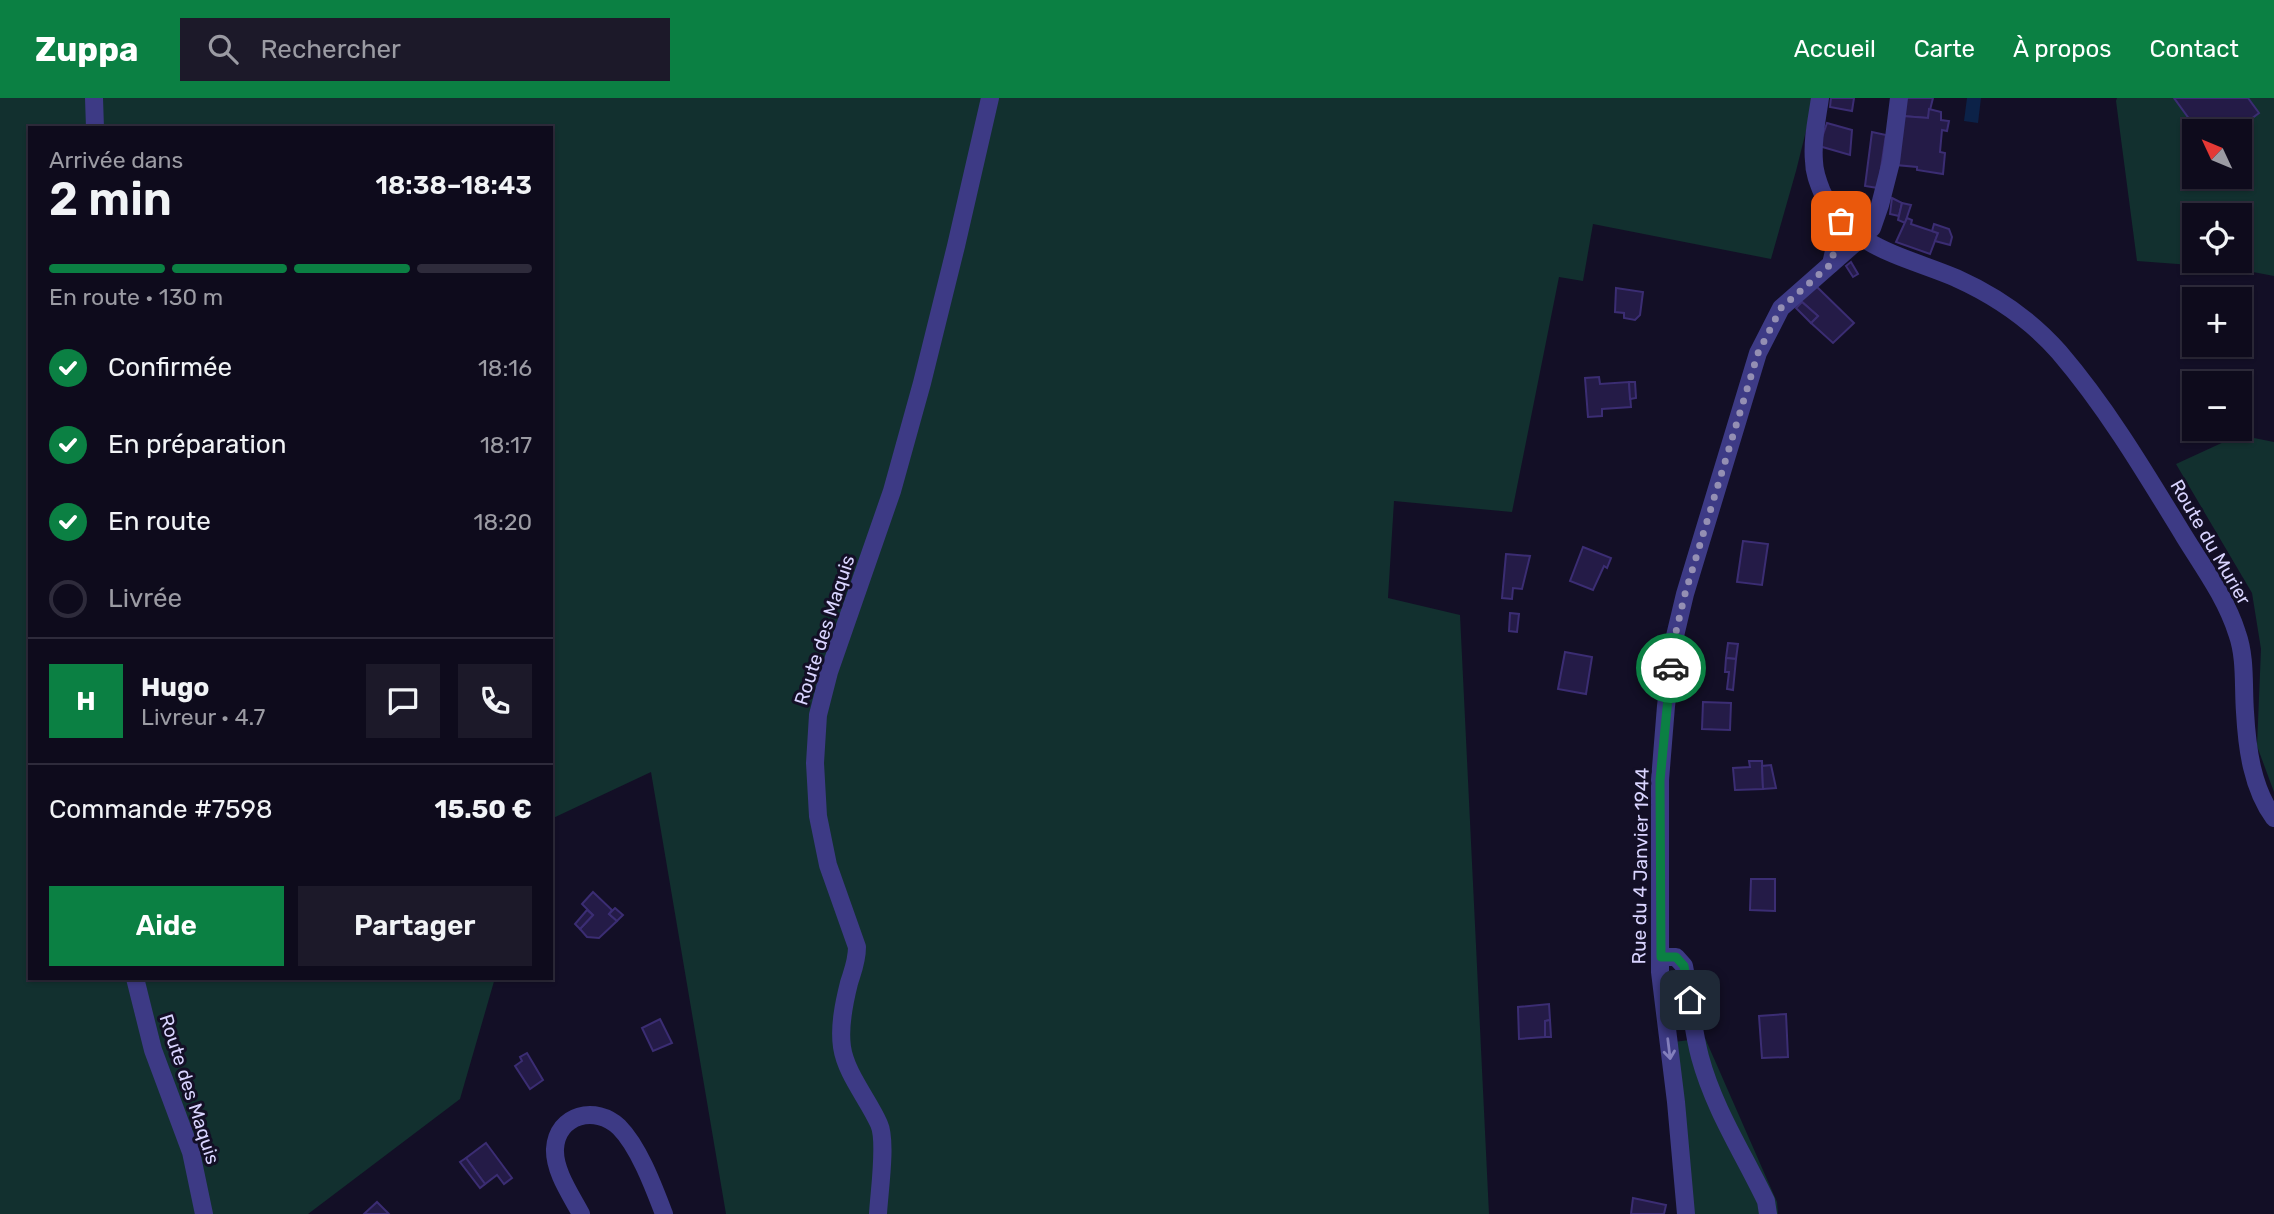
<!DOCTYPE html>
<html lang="fr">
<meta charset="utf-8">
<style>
:root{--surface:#0e0b1c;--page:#1c1929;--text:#f1f3f6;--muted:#9b9ba3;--line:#2e2b3b;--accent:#0b8043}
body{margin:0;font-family:Rubik,sans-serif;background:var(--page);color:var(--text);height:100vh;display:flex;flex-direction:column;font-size:26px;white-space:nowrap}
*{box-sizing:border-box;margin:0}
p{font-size:23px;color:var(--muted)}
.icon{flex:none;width:38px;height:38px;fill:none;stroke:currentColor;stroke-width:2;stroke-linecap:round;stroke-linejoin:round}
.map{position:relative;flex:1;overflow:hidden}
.sheet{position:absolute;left:28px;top:28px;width:525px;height:854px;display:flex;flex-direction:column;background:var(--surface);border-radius:0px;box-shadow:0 2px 5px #0004,0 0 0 2px var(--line)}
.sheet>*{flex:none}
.needle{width:46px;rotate:314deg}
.fabs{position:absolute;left:2182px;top:21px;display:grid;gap:14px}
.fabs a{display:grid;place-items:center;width:70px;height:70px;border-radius:0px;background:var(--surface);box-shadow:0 2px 5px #0004,0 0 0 2px var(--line);font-size:35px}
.pin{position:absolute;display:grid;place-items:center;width:60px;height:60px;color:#fff;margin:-30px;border-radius:14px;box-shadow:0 4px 10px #0006}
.courier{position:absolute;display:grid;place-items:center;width:70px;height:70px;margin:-35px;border:5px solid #0b8043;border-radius:50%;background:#fff;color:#222;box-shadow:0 2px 9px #0007}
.overview em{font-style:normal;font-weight:600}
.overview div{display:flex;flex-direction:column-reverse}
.overview{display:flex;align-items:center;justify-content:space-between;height:119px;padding:0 21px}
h1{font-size:46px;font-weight:600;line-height:52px}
.bar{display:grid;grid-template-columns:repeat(4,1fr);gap:10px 7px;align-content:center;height:84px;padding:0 21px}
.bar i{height:9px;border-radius:5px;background:var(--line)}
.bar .on{background:var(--accent)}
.bar p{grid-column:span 4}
.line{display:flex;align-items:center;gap:18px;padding:0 21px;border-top:2px solid var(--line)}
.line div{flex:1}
.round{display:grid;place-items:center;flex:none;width:74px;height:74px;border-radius:0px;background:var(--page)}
ol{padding:0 21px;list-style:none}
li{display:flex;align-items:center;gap:21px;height:77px}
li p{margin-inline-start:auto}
li .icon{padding:7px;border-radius:50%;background:var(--accent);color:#fff;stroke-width:4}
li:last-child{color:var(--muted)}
li i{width:38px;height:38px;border:4px solid var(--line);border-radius:50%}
.action{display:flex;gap:14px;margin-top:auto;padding:14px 21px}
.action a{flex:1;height:80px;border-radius:0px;background:var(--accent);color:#fff;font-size:28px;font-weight:600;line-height:80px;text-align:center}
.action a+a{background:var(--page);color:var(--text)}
header{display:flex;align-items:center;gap:42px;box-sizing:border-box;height:98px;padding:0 35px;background:var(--accent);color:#fff}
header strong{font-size:33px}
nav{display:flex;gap:38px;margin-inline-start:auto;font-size:24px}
.search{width:490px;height:63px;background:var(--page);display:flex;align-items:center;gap:18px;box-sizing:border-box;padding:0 24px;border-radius:0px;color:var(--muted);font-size:26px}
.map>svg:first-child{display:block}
.green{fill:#12302f;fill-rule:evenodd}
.water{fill:#0c2248}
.building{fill:#241b47;stroke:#3b2d73;stroke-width:2}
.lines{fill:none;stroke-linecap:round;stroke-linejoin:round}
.minor{stroke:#3d3a85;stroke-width:18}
.tertiary{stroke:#3d3a85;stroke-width:18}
.oneway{stroke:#837fbc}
.done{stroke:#948fb3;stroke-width:7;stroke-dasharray:0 12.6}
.route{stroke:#0b8043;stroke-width:9}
.labels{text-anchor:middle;stroke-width:6;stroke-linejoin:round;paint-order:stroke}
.street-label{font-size:19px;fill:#d9d4ff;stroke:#130f26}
</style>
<header>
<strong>Zuppa</strong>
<div class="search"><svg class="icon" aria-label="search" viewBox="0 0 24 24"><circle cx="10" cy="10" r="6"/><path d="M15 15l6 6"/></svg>Rechercher</div>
<nav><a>Accueil</a><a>Carte</a><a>À propos</a><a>Contact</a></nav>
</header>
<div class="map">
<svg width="2274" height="1116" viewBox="0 0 2274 1116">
<rect width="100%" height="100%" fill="#130f26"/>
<g class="green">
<polygon points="0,0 1812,0 1812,9 1796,73 1771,161 1593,126 1583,183 1559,179 1512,414 1394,403 1388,500 1460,517 1489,1116 726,1116 651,674 551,721 551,30 30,30 30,880 495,880 460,1001 308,1116 0,1116"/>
<path d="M2117,0H2274V178L2232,170L2137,163L2116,3ZM2194,33H2240V79H2194ZM2194,117H2240V163H2194Z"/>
<polygon points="2239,337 2274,344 2274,694 2257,648 2261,551 2252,495 2176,366"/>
<polygon points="1705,940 1777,1104 1778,1116 1682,1116 1674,944"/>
</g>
<polygon class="water" points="1967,0 1981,0 1978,25 1964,23"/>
<g class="building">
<polygon points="1831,0 1854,0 1852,13 1830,9"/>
<polygon points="1905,0 1933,0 1928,20 1902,18"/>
<polygon points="2174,0 2248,0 2259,15 2235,33 2198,33"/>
<polygon points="1929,11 1941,14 1941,22 1949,23 1947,33 1942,32 1940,54 1945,55 1943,76 1917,72 1917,69 1896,67 1902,18 1928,20"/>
<polygon points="1827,25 1852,32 1850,57 1819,48"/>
<polygon points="1872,34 1886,37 1878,90 1865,88"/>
<polygon points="1892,100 1902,105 1899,118 1890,116"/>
<polygon points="1902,105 1911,107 1905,125 1898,122"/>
<polygon points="1907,120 1912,122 1911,126 1938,135 1930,156 1896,144"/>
<polygon points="1934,126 1949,131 1952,139 1950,147 1935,143 1938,135 1932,133"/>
<polygon points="1851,164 1858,176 1853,179 1846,168"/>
<polygon points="1816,188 1854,225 1833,245 1811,225 1818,218 1800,202"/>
<polygon points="1616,190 1643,194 1640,217 1635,222 1624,220 1624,215 1615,214"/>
<polygon points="1802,204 1818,218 1811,225 1796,210"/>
<polygon points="1599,279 1600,286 1629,284 1631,309 1602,311 1602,318 1588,319 1585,280"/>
<polygon points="1629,284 1635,284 1636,300 1630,301"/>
<polygon points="1743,443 1768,446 1762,487 1737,484"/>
<polygon points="1583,449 1611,460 1607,470 1604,468 1593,492 1570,483"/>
<polygon points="1506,456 1530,458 1522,491 1513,490 1512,501 1502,500"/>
<polygon points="1510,515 1519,516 1517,534 1509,533"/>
<polygon points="1728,545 1738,546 1736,561 1726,560"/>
<polygon points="1565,554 1592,559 1586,596 1558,591"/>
<polygon points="1726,560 1736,561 1733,592 1727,591 1729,574 1725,574"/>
<polygon points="1703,604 1731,605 1730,632 1702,631"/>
<polygon points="1749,663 1762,663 1763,691 1735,692 1733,670 1750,669"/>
<polygon points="1771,667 1776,690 1763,691 1762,668"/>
<polygon points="1751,781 1775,781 1775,813 1750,812"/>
<polygon points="593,794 612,812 609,816 617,823 599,840 587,839 580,831 593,817 582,806"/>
<polygon points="615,810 623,817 617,823 609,816"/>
<polygon points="587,812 593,817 580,831 575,826"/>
<polygon points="1549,906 1550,922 1545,923 1545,939 1519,941 1518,909"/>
<polygon points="1786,916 1788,959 1762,960 1759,918"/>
<polygon points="660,921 672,945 653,953 642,930"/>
<polygon points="1550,922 1551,939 1545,939 1545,923"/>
<polygon points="527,955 543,982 530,991 515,968 522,963 520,959"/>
<polygon points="486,1045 512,1080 504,1086 497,1077 485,1086 466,1060"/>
<polygon points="466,1060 485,1086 480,1090 460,1064"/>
<polygon points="1633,1100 1666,1107 1664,1116 1631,1116"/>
<polygon points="377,1104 389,1116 364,1116"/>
</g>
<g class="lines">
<g class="minor">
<polyline points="1831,166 1841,123"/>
<path d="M1661,859H1676L1684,868C1690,898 1692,929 1700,959C1714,1011 1743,1055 1766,1103L1768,1116"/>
<polyline points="1686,1116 1676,1004 1660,874 1660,682 1666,608 1675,538 1685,496 1758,255 1781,210 1872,130 1880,107 1891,64 1899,0"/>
</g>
<g class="tertiary">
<polyline points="94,0 95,30"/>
<path d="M1820,0C1817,21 1812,42 1814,63C1814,74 1818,84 1822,94C1849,150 1904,158 1956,180C1996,198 2030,221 2059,254C2107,310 2145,374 2184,438C2203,469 2226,500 2237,535C2246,560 2243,588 2245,614C2247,650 2252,690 2274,720"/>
<polyline points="135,880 153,952 191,1054 204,1116"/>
<path d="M581,1116C571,1097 554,1073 555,1051C557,1016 596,1007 619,1029C639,1049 654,1090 664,1116"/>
<path d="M878,1116C879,1095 887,1043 879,1026C868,1001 846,976 842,949C839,928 844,905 849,885C853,872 857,863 857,849L828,767L818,718L815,665L818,617L829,574L892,393L922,285L956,148L990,0"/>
</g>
</g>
<defs><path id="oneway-shaft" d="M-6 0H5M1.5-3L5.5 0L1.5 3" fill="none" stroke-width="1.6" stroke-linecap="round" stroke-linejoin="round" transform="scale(1.75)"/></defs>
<use class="oneway" href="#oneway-shaft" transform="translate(1669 951) rotate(83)"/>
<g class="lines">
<polyline class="done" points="1671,570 1675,538 1685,496 1758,255 1781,210 1831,166 1841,123"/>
<polyline class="route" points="1671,570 1660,682 1661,859 1676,859 1684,868 1690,902"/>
</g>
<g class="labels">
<g class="street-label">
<text transform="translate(2211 444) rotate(60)" y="7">Route du Murier</text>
<text transform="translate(824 532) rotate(-72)" y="7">Route des Maquis</text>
<text transform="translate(1640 768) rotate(-89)" y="7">Rue du 4 Janvier 1944</text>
<text transform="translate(190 991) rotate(72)" y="7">Route des Maquis</text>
</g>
</g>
</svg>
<div class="fabs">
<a><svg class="needle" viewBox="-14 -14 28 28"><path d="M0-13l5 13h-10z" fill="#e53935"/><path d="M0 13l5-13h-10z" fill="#9b9ba3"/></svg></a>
<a><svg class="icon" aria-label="locate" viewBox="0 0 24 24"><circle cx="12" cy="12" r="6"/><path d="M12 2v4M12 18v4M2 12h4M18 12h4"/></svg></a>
<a>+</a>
<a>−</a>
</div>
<div class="pin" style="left:1841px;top:123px;background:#ea580c"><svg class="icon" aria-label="bag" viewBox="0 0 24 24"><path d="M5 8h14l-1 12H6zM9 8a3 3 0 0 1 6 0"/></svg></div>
<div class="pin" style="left:1690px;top:902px;background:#1f2937"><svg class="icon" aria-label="home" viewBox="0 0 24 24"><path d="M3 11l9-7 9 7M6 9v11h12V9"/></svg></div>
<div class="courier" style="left:1671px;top:570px"><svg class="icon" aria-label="car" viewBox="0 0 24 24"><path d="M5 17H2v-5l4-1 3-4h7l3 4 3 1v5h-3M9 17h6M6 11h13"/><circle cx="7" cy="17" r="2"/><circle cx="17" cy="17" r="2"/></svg></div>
<section class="sheet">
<div class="overview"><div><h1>2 min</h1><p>Arrivée dans</p></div><em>18:38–18:43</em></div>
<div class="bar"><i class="on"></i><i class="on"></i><i class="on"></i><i></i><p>En route · 130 m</p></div>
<ol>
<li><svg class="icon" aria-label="check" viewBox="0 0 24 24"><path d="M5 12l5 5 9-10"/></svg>Confirmée<p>18:16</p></li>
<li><svg class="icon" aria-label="check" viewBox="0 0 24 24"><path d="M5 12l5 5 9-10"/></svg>En préparation<p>18:17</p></li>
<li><svg class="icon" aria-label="check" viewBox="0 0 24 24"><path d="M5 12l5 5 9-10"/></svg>En route<p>18:20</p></li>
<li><i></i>Livrée</li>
</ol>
<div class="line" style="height:126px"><b class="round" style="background:var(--accent);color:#fff">H</b><div><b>Hugo</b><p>Livreur · 4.7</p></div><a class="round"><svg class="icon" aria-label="chat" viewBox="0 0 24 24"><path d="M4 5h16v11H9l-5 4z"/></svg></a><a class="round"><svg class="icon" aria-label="phone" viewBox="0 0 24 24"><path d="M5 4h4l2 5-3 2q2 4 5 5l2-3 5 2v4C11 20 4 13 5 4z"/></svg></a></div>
<div class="line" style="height:91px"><div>Commande #7598</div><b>15.50 €</b></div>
<div class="action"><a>Aide</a><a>Partager</a></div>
</section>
</div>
